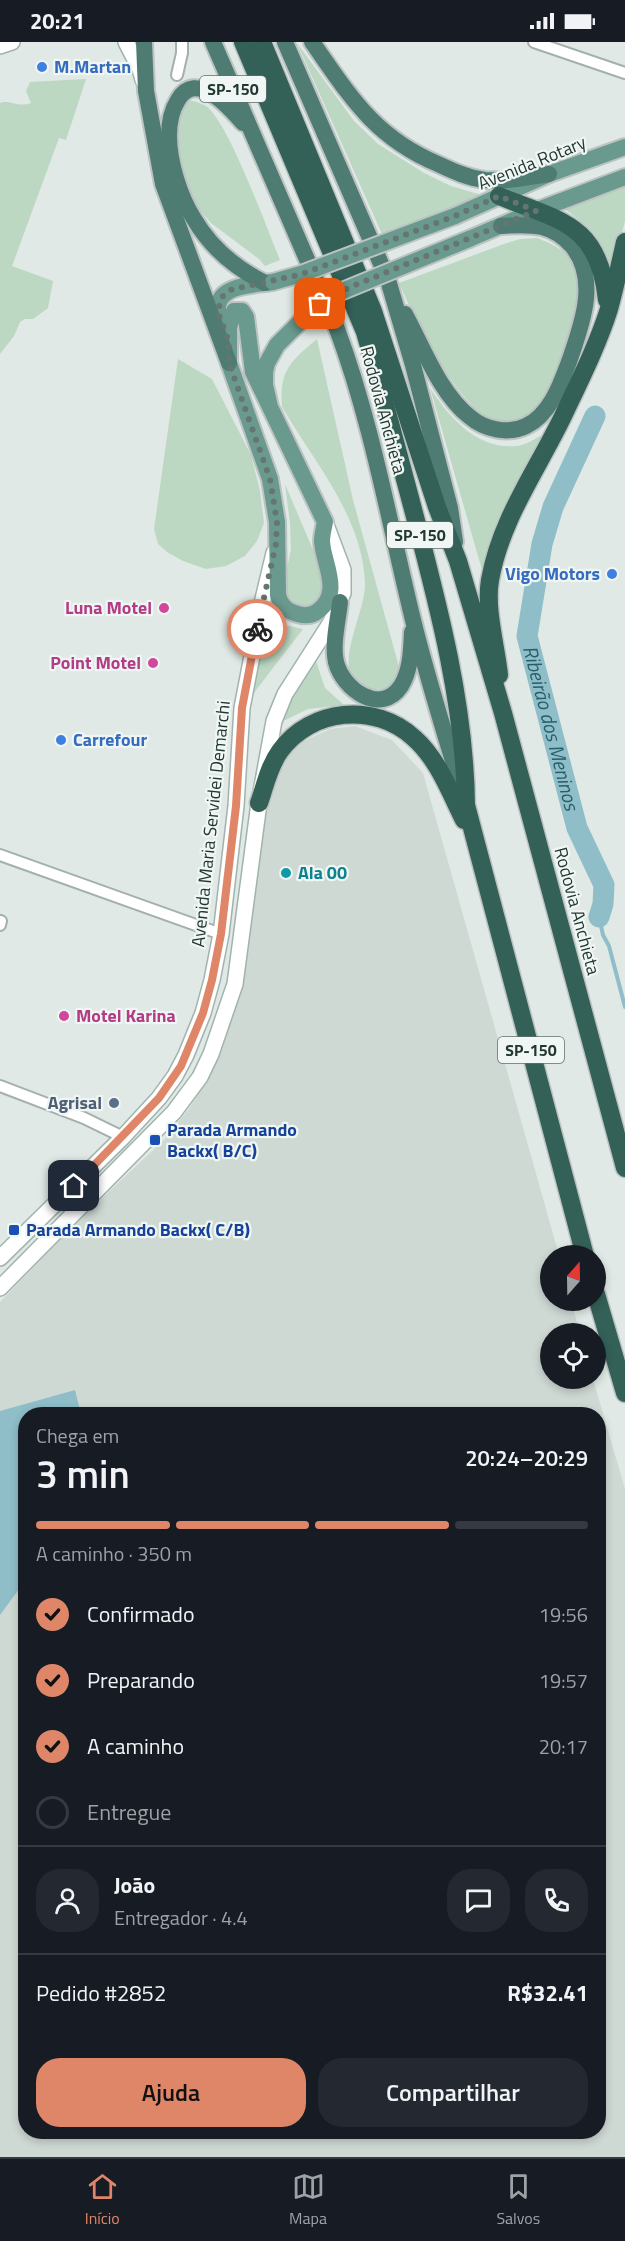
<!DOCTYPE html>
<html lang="pt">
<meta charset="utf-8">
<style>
:root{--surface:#171b24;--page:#242831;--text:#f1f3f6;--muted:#9ea1a6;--line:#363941;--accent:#e08668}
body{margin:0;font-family:"Titillium Web",sans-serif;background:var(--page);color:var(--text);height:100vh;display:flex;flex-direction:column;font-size:22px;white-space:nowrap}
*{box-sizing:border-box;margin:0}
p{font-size:20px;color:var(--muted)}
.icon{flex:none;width:33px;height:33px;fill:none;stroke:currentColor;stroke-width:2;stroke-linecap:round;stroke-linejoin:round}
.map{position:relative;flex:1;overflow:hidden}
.panel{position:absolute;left:18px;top:1365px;width:588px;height:732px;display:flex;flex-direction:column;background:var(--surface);border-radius:24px;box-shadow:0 3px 9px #0003}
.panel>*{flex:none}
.needle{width:39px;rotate:20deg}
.tools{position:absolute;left:540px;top:1203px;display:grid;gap:12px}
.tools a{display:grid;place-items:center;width:66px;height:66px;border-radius:50%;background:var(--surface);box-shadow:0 3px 9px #0003;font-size:30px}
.pin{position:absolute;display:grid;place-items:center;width:51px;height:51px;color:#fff;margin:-26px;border-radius:12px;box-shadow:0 3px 9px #0006}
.courier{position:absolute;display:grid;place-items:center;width:60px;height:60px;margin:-30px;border:4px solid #e08668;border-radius:50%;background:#fff;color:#222;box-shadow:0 2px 8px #0007}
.head em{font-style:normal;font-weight:600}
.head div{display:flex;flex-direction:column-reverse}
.head{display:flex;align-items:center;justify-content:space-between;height:102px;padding:0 18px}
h1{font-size:39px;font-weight:600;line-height:45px}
.bar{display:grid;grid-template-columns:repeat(4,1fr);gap:9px 6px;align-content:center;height:72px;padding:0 18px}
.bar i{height:8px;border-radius:4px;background:var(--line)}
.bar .active{background:var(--accent)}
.bar p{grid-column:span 4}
.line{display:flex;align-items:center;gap:15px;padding:0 18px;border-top:2px solid var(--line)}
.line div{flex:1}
.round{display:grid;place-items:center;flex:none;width:63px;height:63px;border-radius:24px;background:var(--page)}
ol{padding:0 18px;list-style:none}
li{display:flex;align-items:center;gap:18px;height:66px}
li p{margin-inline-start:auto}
li .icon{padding:6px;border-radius:50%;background:var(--accent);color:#111;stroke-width:4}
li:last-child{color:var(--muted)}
li i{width:33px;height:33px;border:3px solid var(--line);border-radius:50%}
.action{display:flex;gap:12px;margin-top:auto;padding:12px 18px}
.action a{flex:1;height:69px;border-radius:24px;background:var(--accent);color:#111;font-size:24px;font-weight:600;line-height:69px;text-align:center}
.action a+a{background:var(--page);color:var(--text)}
.status{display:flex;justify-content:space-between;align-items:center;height:42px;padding:0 30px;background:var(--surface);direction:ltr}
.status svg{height:16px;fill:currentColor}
.menu{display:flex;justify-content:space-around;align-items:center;height:84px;border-top:2px solid var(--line);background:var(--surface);font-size:16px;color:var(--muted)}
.menu a{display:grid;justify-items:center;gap:3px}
.menu .active{color:var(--accent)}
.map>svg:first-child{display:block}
.built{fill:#cfd9d4;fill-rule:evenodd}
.green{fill:#bcd8c3}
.water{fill:#8fbec8}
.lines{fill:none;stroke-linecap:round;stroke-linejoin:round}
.stream{stroke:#8fbec8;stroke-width:4}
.river{stroke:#8fbec8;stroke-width:21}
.minor-casing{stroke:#a4b0ac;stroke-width:14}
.secondary-casing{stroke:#a1b3ad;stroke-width:18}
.primary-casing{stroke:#bdc3c2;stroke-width:20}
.trunk-casing{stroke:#bdc3c2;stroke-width:20}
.motorway-casing{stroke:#bdc3c2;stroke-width:21}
.minor{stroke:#fff;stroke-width:10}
.secondary{stroke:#fff;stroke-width:15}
.primary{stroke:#6a998d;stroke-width:16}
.trunk{stroke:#4e7c72;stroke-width:16}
.motorway{stroke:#336057;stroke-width:18}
.primary-bridge-casing{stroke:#bdc3c2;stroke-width:20;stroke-linecap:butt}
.primary-bridge{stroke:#6a998d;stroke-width:16}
.done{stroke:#657571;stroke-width:6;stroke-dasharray:0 10.8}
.route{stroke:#e08668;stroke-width:8}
.shop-dot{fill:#3f7fe0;stroke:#f0f6f3;stroke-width:2}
.hotel-dot{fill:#d1479c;stroke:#f0f6f3;stroke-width:2}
.culture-dot{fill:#0f9aa8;stroke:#f0f6f3;stroke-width:2}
.service-dot{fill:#5c6f8a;stroke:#f0f6f3;stroke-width:2}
.transit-dot{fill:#1a4fb4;stroke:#f0f6f3;stroke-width:2}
.labels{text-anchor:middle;stroke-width:4.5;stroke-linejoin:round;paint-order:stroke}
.shield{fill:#f0f6f3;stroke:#60706c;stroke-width:1.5}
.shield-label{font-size:16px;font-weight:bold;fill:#233732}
.shop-label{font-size:18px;font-weight:bold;fill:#366cbe;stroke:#f0f6f3;text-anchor:start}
.street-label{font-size:18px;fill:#233732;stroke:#f0f6f3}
.hotel-label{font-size:18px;font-weight:bold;fill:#b23c85;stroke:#f0f6f3;text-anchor:end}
.culture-label{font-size:18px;font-weight:bold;fill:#0d838f;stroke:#f0f6f3;text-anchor:start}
.service-label{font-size:18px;font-weight:bold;fill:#4e5e75;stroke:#f0f6f3;text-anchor:end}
.transit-label{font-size:18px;font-weight:bold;fill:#164399;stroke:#f0f6f3;text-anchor:start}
.water-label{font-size:20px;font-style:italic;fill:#255f6b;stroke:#f0f6f3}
</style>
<div class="status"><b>20:21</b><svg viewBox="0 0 49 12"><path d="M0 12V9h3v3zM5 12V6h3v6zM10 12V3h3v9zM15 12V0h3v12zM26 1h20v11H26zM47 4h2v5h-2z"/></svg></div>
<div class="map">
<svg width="625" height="2115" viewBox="0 0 625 2115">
<rect width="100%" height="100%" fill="#e0e9e5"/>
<path class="built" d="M355,684L392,698L423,731L559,1213L550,1214V1258L571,1259L580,1291L550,1292V1336L593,1337L625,1447V2115H0V1260L83,1174L165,1097L190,1065L213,1028L238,959L253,852L260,776L281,718L302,700L330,687ZM26,1372H598V2090H26Z"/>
<g class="green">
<polygon points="297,1 354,79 378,102 424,131 451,144 485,154 382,192"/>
<path d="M86,37L66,98L59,96L12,224L53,239L48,266L33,277H25L20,280L14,294L0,312V61C11,57 16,66 31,61L26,49L30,40Z"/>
<path d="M188,58C194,59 201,61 206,64C229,81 267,187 280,218L265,224L259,217L211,181L189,156L173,103L180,63Z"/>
<path d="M625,145V179L612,229C601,197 589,184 562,165Z"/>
<path d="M537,196C553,202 568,209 577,225C595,259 571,302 557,334C553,343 550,355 544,363C538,372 521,384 510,384C466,386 414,276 399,241L504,202L520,197Z"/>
<path d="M317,297L353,458L399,625L396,636L386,647H367C362,643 355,638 351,631C341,613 366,564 365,542C363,475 314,420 282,365C279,328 291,319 317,297Z"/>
<polygon points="178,317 212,337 251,413 260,449 264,481 257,499 245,514 226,524 206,527 183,519 167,510 158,502 154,487"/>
<path d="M430,346C449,375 477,408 516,404C525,404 534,397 542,393L546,397L484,535Z"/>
<polygon points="285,442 325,536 327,546 315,568 289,563 283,545 291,507 290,481"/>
<polygon points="265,571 276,581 303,587 250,656"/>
<polygon points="316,619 325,646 344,663 308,667 279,681 300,638"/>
</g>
<polygon class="water" points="75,1348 81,1372 26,1372 25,1539 0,1573 0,1369"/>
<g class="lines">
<polyline class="stream" points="599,875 603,893 609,904 625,965"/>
<path class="river" id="s1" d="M595,374L553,465L542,502L527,594L577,786L604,843L603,862L599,875"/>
<defs>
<g id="minor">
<polyline points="534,0 625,31"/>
<polyline points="177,33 182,11 182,0"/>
<polyline points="0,813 221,892"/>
<polyline points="0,883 1,879"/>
<polyline points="0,1044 84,1076 123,1095"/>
</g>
<g id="secondary">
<polyline points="126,0 140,27 143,38"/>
<polyline points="0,4 12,0"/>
<polyline points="0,1216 123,1095 159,1056 175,1034 186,1013 203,971 212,938 221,892 236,764 242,666 263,557 274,511"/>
<polyline points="0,1246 174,1070 200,1035 211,1012 235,942 259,761 274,679 285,652 331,580 343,551 343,528 325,480"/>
</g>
<g id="primary">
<polyline points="455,174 549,132 625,105"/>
<polyline points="469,197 535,169 625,135"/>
<path d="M225,288C222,281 217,272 218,264C221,242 256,243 273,240"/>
<path d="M270,365L253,330L246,275L242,269H234L229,285V321L270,437L277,480L278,553C280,561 284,567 292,570C301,574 310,575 318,569C343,550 323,522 322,499C322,493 324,486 325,480L270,365L265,343V330L267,321L277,303"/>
</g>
<g id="trunk">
<polyline points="144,0 146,49 163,142 229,321"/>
<path d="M213,0L337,287C372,381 389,480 413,578C427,635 445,692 462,749"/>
<polyline points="285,0 388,238 413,323 450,466 455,500"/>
<path d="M312,0C350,54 374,95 438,122C453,129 468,136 485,138C506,140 529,135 549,132"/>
<path d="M243,81C229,65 196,27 178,58C171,69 169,82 169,94C169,120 180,155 194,177C211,206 235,226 265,241"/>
<path d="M405,272C423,305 440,352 470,375C484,387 508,393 526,384C551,372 561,341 570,317C582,282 599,237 572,204C564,195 554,188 542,185C528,182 514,183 501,184"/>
<path d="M340,560C338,579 332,602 336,620C343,648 381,674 401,644C411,628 411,608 412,590"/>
</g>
<g id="motorway">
<path d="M243,0L365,290C382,350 398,411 414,471C439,566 465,665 466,763L585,1214"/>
<polyline points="262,0 373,269 437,465 458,519 503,671 625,1126"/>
<path d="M499,154C561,179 599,182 607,258"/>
<path d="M499,633C496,604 485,567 490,538C501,476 538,427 564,372C580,338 598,302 609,267C615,245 620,222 625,200"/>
<path d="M259,761C265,744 269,724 280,709C311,666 375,660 414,696C438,717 450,750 464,778"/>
<polyline points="596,1252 625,1351"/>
</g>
</defs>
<use href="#minor" class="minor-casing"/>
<use href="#secondary" class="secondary-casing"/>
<use href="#primary" class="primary-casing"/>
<use href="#trunk" class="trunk-casing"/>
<use href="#motorway" class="motorway-casing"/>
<use href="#minor" class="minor"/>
<use href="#secondary" class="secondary"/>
<use href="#primary" class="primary"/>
<use href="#trunk" class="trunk"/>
<use href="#motorway" class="motorway"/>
<defs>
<g id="primary-bridge">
<polyline points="273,240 301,232 455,174"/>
<polyline points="277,303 310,270 340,250 469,197"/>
</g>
</defs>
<use href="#primary-bridge" class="primary-bridge-casing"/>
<use href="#primary-bridge" class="primary-bridge"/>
</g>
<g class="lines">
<polyline class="done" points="257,587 276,502 277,480 270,437 229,321 229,300 218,270 221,256 230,248 302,232 455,174 499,154 536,169 348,246 320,262"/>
<polyline class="route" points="74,1144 159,1056 181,1024 203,971 212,938 221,892 236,764 242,666 257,587"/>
</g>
<g class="shop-dot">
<circle cx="42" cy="25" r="6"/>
<circle cx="612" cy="532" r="6"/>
<circle cx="61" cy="698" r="6"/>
</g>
<g class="hotel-dot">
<circle cx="164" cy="566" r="6"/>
<circle cx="153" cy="621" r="6"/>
<circle cx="64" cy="974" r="6"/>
</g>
<circle class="culture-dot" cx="286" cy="831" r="6"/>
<circle class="service-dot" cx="114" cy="1061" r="6"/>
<g class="transit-dot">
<rect x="149" y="1092" width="12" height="12" rx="3"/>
<rect x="8" y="1182" width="12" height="12" rx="3"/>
</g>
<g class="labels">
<g class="shield">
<rect x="200" y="34" width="66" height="26" rx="4.5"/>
<rect x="387" y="480" width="66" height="26" rx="4.5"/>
<rect x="498" y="995" width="66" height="26" rx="4.5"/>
</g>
<g class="shield-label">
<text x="233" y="53">SP-150</text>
<text x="420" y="499">SP-150</text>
<text x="531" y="1014">SP-150</text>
</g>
<g class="shop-label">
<text x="54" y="31">M.Martan</text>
<text x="600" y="538" text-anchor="end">Vigo Motors</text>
<text x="73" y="704">Carrefour</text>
</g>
<g class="street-label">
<text transform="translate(532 121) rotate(-22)" y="6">Avenida Rotary</text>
<text transform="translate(383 368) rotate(75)" y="6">Rodovia Anchieta</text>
<text transform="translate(211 782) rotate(-84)" y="6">Avenida Maria Servidei Demarchi</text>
<text transform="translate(577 869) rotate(75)" y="6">Rodovia Anchieta</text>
</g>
<g class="hotel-label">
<text x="152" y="572">Luna Motel</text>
<text x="141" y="627">Point Motel</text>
<text x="76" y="980" text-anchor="start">Motel Karina</text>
</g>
<g class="culture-label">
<text x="298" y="837">Ala 00</text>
</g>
<g class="service-label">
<text x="102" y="1067">Agrisal</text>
</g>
<g class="transit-label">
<text x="167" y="1094">Parada Armando<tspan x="167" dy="21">Backx( B/C)</tspan></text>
<text x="26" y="1194">Parada Armando Backx( C/B)</text>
</g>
<g class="water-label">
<text dy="7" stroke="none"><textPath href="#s1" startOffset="327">Ribeirão dos Meninos</textPath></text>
</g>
</g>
</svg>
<div class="tools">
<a><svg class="needle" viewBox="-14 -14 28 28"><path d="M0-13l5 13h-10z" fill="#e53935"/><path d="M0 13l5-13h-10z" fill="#9ea1a6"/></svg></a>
<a><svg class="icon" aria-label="locate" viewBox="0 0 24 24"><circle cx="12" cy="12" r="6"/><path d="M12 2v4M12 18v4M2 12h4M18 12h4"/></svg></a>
</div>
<div class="pin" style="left:320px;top:262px;background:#ea580c"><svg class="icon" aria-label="bag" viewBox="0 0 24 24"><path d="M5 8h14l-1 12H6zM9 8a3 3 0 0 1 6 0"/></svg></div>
<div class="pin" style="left:74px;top:1144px;background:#1f2937"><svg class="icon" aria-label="home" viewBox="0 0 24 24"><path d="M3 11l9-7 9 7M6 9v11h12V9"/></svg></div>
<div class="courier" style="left:257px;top:587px"><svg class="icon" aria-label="bike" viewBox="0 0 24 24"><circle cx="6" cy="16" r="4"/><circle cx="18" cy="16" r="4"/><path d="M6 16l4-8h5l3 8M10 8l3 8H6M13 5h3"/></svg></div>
<section class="panel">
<div class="head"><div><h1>3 min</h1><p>Chega em</p></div><em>20:24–20:29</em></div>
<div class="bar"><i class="active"></i><i class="active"></i><i class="active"></i><i></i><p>A caminho · 350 m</p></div>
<ol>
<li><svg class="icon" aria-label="check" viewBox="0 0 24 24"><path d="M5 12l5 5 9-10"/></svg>Confirmado<p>19:56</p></li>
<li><svg class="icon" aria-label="check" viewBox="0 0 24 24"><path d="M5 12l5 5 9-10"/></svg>Preparando<p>19:57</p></li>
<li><svg class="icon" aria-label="check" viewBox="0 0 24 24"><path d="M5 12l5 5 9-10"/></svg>A caminho<p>20:17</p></li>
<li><i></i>Entregue</li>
</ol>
<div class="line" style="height:108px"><a class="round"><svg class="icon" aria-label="person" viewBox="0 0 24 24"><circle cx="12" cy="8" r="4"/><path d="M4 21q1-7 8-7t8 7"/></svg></a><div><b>João</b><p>Entregador · 4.4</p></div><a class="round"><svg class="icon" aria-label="chat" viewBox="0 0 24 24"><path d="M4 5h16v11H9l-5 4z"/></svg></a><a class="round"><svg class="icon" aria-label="phone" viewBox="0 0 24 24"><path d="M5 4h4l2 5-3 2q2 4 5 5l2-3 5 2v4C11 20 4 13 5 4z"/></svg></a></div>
<div class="line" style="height:78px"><div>Pedido #2852</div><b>R$32.41</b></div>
<div class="action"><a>Ajuda</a><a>Compartilhar</a></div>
</section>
</div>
<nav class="menu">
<a class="active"><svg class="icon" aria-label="home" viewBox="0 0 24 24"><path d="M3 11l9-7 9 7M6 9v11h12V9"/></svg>Início</a>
<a><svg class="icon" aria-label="map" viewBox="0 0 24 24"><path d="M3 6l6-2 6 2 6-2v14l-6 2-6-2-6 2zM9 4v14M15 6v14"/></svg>Mapa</a>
<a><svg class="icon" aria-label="saved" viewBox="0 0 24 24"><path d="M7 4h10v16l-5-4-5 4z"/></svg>Salvos</a>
</nav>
